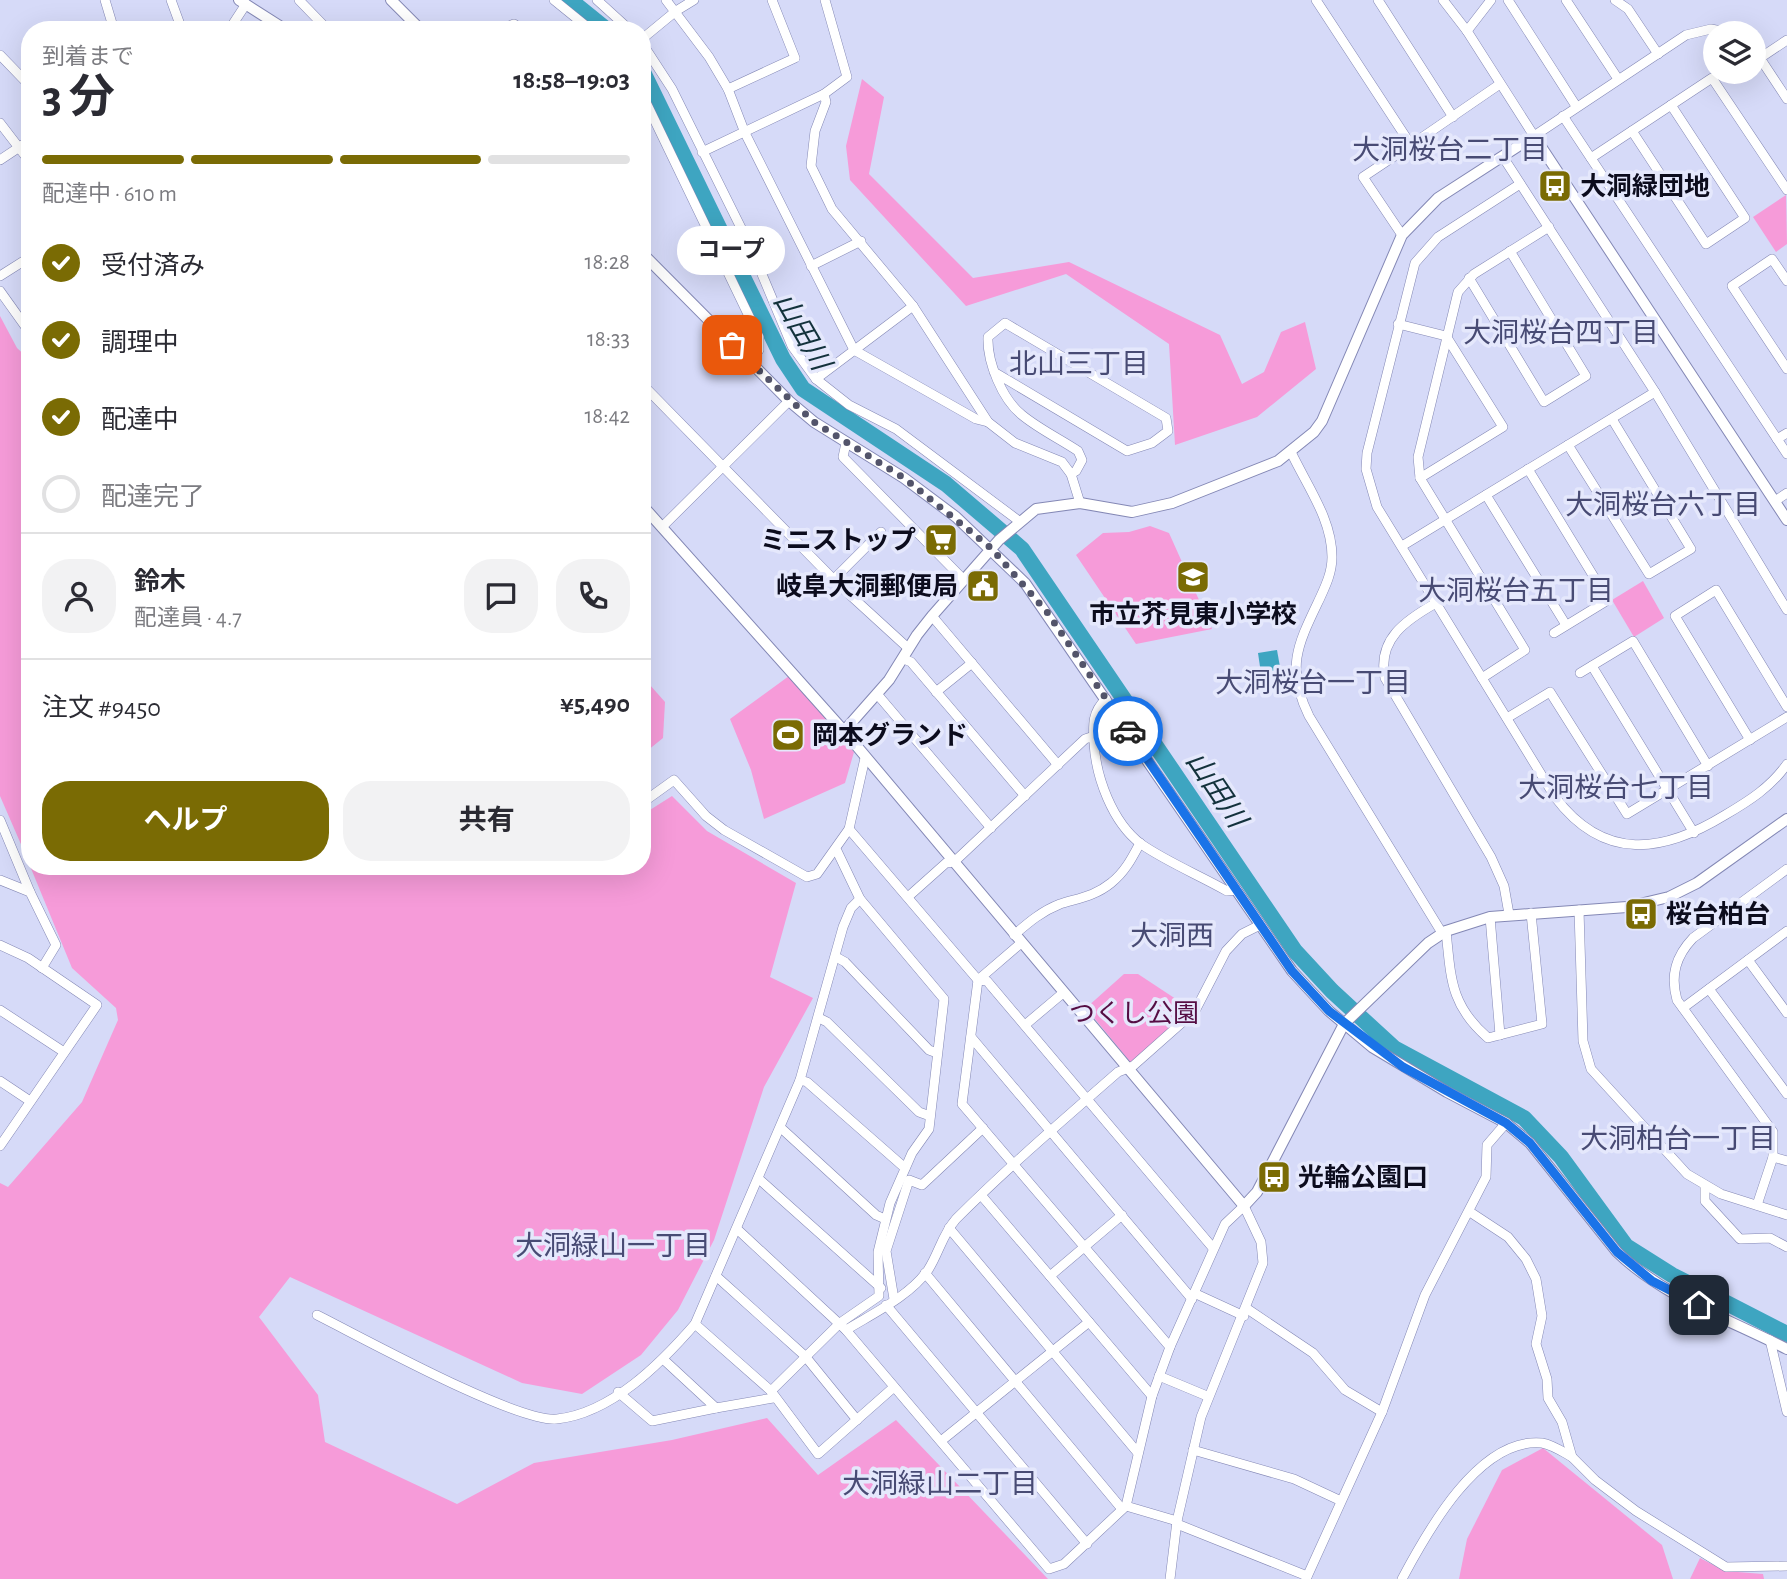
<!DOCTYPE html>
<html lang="ja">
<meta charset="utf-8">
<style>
:root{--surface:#fff;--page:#f2f2f3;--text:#2b2b33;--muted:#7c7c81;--line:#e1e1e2;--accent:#7a6b04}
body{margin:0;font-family:"Alegreya Sans","Noto Sans JP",sans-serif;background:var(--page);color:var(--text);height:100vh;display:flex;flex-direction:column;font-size:26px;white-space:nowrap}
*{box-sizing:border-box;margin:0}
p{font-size:23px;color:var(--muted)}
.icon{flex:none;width:38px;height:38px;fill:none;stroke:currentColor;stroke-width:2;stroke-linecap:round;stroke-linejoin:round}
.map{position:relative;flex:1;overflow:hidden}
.details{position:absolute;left:21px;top:21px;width:630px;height:854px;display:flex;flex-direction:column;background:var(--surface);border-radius:28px;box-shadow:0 7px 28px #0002}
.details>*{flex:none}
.fabs{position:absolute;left:1703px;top:21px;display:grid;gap:14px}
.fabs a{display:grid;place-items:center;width:63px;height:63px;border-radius:50%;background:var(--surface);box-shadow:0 7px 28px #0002;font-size:35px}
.pin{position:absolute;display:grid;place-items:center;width:60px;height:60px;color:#fff;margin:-30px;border-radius:14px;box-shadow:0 4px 10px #0006}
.courier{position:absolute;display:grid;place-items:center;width:70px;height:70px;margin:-35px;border:5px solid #1a73e8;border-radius:50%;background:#fff;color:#222;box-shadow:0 2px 9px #0007}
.bubble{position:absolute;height:49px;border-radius:24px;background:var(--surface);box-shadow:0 7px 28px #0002;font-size:23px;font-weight:700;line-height:49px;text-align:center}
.headline em{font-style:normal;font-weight:700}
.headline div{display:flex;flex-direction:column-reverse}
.headline{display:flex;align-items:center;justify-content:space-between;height:119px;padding:0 21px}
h1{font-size:46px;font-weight:700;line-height:52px}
.bar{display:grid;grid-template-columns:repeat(4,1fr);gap:10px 7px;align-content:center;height:84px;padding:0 21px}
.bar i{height:9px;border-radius:5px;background:var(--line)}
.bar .on{background:var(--accent)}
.bar p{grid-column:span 4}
.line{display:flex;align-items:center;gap:18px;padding:0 21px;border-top:2px solid var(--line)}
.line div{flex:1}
.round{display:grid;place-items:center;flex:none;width:74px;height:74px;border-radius:28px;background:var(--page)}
ol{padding:0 21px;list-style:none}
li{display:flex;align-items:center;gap:21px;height:77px}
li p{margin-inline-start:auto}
li .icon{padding:7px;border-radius:50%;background:var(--accent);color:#fff;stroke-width:4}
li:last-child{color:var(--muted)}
li i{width:38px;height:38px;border:4px solid var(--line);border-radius:50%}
.primary-button{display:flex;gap:14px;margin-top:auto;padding:14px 21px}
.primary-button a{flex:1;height:80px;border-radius:28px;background:var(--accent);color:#fff;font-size:28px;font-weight:700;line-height:80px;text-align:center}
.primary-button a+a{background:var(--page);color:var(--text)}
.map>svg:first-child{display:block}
.green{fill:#f69bd9}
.water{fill:#3ea5c1}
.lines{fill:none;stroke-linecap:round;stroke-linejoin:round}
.river{stroke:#3ea5c1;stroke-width:16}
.minor-casing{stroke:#8488b5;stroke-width:10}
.tertiary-casing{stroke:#8488b5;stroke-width:12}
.minor{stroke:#fff;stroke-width:9}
.tertiary{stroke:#fff;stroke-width:10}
.done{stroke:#53546a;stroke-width:7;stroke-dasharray:0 12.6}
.route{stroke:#1a73e8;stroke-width:9}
.labels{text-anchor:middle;stroke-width:7;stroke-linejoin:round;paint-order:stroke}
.poi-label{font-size:26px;font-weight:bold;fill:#0c0c1d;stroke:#e5e8fc;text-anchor:start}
.park-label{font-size:26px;fill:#550d44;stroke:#e5e8fc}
.neighbourhood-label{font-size:28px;fill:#484b74;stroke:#e5e8fc}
.water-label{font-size:28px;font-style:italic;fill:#13323c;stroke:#e5e8fc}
</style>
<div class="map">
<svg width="1787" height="1579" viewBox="0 0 1787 1579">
<rect width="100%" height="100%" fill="#d6daf8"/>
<g class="green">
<polygon points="862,79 884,97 869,174 973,278 1069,262 1220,335 1242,384 1264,372 1281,332 1305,322 1316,369 1257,417 1175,445 1169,344 1066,274 966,306 850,180 846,146"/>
<polygon points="1786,195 1787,244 1776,252 1753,217"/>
<polygon points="0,316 17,348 30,360 30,865 0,796"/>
<polygon points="1150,526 1169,533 1212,629 1136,644 1076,555 1103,533 1129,532"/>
<polygon points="1643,581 1664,618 1634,637 1612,600"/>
<polygon points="642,676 665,702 663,738 642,755"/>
<polygon points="789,676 854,752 845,783 764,819 751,770 730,719"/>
<polygon points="672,796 707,831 796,883 770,977 813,998 764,1087 714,1240 678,1310 641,1355 582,1394 522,1383 290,1277 259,1317 318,1395 325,1442 457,1504 534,1463 672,1440 767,1418 818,1475 896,1420 1048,1579 0,1579 0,1183 8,1187 82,1102 118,1020 116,1008 72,968 30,866 642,866 642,815"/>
<polygon points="1124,974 1138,974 1191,1009 1131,1063 1086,1008"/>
<polygon points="1543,1448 1662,1545 1673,1579 1459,1579 1467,1539 1502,1470"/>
<polygon points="1700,1558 1725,1571 1763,1574 1764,1579 1690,1579"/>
</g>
<polygon class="water" points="1277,650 1283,684 1263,687 1258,653"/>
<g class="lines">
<g class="river">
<polyline points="570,0 607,30"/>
<polyline points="642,70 783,359 803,389 946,484 1022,549 1295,951 1332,991 1394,1048 1524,1118 1561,1157 1626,1246 1672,1275 1787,1334"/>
</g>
<defs>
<g id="minor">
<polyline points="105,0 114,30"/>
<polyline points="171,0 182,30"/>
<polyline points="299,0 328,30"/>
<polyline points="554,0 591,30"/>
<polyline points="597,0 630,30"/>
<polyline points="666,0 709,57 728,89 745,133 854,350 976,419 988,422"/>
<polyline points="1316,0 1411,145 1500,84"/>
<polyline points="1378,0 1453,117"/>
<polyline points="1443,0 1467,31"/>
<polyline points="1491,0 1467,31 1534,136 1686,35 1711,29 1731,33"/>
<polyline points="1508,0 1576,106"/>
<polyline points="1566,0 1618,79"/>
<polyline points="1615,0 1628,9 1658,54"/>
<polyline points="229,30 246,4"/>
<polyline points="499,30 514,24 523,30"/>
<polyline points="642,39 676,11 694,0"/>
<polyline points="642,43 672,89 751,248 792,346 816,379 849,405 896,429 1019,521"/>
<polyline points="1754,49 1787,99"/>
<polyline points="0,55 30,86"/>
<polyline points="1760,58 1787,40"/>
<polyline points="728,89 795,58 772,0"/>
<polyline points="642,94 759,337 759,350 750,363"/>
<polyline points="824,94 826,102 815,131 811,166 832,209 913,306 988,422 1015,443 1062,462 1071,474 1080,503"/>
<polyline points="1563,116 1787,454"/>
<polyline points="0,123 30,162"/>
<polyline points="1632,131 1706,244 1745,218 1671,105"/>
<polyline points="702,152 824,94 847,77 825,0"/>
<polyline points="1503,157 1655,392 1787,610"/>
<polyline points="1591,158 1712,78 1787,190"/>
<polyline points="0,160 30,140"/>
<path d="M1520,184L1438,237L1415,263L1367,453L1366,469L1377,507L1555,797C1604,862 1663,853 1725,815C1749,801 1771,787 1787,764"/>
<polyline points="1402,235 1363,177 1411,145"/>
<polyline points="811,266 861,241"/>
<polyline points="0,276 30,257"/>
<polyline points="1469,278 1544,402 1586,376 1510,251"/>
<polyline points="1787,281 1772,259 1732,286 1787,369"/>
<polyline points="0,291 30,333"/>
<polyline points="1398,324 1446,336 1503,427 1420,478"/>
<path d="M994,372L1127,451L1152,443L1168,431L1166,418L1005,323L988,337C987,362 1002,399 1022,415C1039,429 1060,439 1078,451L1082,460L1076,471L1071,474"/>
<polyline points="816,379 913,306"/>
<polyline points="642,384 838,584 908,648"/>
<polyline points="1777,439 1787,433"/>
<polyline points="846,443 843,457 964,580"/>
<polyline points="1568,445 1649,574 1691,549 1612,419"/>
<path d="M1291,452C1307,486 1332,519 1332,557C1332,572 1326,585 1320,598C1298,644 1285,667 1309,716L1442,933"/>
<polyline points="1528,469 1608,600 1554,633"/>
<polyline points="1486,495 1566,625"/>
<polyline points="1775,501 1787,493"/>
<polyline points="662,527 789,401"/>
<polyline points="1402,546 1655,392"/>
<polyline points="834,579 881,532"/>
<path d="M1436,603C1406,620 1377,639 1385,678L1491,857L1504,886L1509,914"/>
<polyline points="932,616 1058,765"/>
<polyline points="904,659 911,662 1025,796"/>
<polyline points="1592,666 1694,833"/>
<polyline points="1580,673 1633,641 1708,766"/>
<polyline points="1482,678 1525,650 1420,478 1418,457 1458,292 1474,274 1549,227"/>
<polyline points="936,692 972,663"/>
<polyline points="877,694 991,828"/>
<path d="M1106,699C1092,712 1093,725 1094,743C1096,777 1112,822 1141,844C1167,862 1199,875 1227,891L1237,890"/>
<polyline points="1507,718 1550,692 1627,814 1787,717"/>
<polyline points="1750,740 1675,616 1716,590 1787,707"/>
<polyline points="642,803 674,780 706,816 724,830 807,877 817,874 849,829 865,758"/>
<polyline points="0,820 30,892"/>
<polyline points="849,829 978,980 987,981 1213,1248"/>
<polyline points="0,880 30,892 56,945 42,968"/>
<polyline points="909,896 946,863 954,862 1085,739 1094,736"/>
<polyline points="1579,910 1583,1041 1591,1069 1687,1174 1721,1194 1787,1215"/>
<polyline points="1490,917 1500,1035"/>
<path d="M1446,931C1451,978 1450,1005 1488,1038L1542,1024L1531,913"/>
<path d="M1014,935C1029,922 1042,911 1060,904C1079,898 1095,896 1111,883C1125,872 1132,858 1140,843"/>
<polyline points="1021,943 978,980 962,1104 1170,1347"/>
<polyline points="0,945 28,958 97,1005 0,1146"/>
<polyline points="836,957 845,962 929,1050 937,1053"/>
<polyline points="1748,960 1787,1013"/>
<polyline points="1709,989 1787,1094"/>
<polyline points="1683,1008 1787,931"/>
<polyline points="0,1010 64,1052"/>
<polyline points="819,1018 827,1022 919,1112 930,1116"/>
<polyline points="1025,1025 1063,993"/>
<polyline points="971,1037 1192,1299"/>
<polyline points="800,1080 807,1082 905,1168"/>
<polyline points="0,1081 30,1101"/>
<polyline points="781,1128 876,1215 885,1219"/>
<polyline points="1773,1157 1787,1161"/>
<polyline points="759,1179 881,1288"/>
<polyline points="1705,1186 1705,1201 1740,1239 1770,1238 1787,1247"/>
<polyline points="981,1195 1152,1396"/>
<path d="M1757,1205L1773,1157V1132L1677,1000C1670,975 1676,956 1693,938L1787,869"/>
<polyline points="1470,1212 1508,1237 1526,1259 1536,1279 1542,1316 1536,1344 1547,1379 1548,1398 1562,1422 1572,1457 1595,1480 1636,1511 1726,1567 1787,1566"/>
<polyline points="949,1228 1138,1453"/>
<polyline points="737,1229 846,1330 1049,1569 1064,1564 1126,1506 1152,1396 1170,1347 1225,1224 1244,1206 1261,1242 1263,1263 1201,1417 1177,1521 1170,1579"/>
<polyline points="925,1273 1122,1509"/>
<polyline points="716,1276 805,1356 857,1420"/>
<polyline points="1050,1276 1122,1215"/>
<polyline points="1194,1293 1244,1316"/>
<polyline points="894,1299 886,1251 909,1180 922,1185 983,1128"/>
<polyline points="886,1305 1087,1544"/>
<polyline points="1246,1308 1313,1353 1345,1390 1382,1412"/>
<path d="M317,1315C361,1337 517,1423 557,1419C612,1413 661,1363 695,1324L800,1080L843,927L851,908L860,899"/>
<polyline points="695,1324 771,1391 818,1454 894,1387"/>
<path d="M846,1330C872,1314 910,1296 928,1270C939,1253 942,1235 956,1219C1007,1168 1063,1120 1118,1072L1133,1066L1195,1011L1226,951L1242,934L1260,925"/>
<polyline points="1770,1340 1787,1412"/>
<polyline points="663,1359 716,1408 773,1398"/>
<polyline points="1159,1376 1207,1396"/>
<polyline points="771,1391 840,1323 879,1296 878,1252 890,1203 912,1153 929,1129 944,999 860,899 837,851"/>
<polyline points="618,1392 652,1421 716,1408"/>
<polyline points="941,1441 1089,1322"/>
<polyline points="1193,1450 1294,1479 1339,1500"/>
<polyline points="1126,1506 1177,1521"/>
<polyline points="1177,1524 1307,1576"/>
<polyline points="1306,1579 1382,1412 1425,1295 1486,1177 1487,1145 1506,1123"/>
<path d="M1402,1579C1427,1532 1479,1437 1542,1443C1553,1445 1563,1452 1572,1457"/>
</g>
<g id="tertiary">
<polyline points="239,0 286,30"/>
<polyline points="391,0 421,30"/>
<path d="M642,253L789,401L814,422L904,478L956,517L1025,583L1292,971L1329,1011L1372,1047L1447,1092L1506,1123L1530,1143L1617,1252C1664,1297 1730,1320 1787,1349"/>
<polyline points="642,505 844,731 1244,1206 1257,1192 1344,1024 1428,943 1446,931 1490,917 1627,907 1669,897 1697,883 1787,819"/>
<polyline points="844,731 889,680 917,635 932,616 999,540 1036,509 1080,503 1132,512 1172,503 1278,461 1314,432 1322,421 1402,235 1438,198 1534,136 1787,520"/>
</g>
</defs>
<use href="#minor" class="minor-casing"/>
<use href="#tertiary" class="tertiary-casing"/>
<use href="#minor" class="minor"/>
<use href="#tertiary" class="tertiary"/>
</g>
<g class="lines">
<polyline class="done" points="732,345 814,422 904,478 991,548 1047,612 1128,731"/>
<polyline class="route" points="1128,731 1292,971 1329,1011 1403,1067 1506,1123 1530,1143 1617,1252 1652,1281 1699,1305"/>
</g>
<defs>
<symbol id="bus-square" viewBox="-11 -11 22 22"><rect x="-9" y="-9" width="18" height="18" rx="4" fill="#7a6b04" stroke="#e5e8fc"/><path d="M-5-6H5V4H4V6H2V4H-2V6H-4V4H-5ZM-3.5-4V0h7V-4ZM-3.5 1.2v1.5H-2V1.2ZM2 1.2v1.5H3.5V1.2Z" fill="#fff"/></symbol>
<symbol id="supermarket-square" viewBox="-11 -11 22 22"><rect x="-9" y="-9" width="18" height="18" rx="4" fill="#7a6b04" stroke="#e5e8fc"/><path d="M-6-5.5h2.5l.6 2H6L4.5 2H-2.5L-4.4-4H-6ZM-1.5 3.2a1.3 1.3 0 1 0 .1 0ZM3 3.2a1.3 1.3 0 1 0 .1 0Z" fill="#fff"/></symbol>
<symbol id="school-square" viewBox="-11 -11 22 22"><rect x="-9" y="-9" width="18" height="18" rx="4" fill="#7a6b04" stroke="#e5e8fc"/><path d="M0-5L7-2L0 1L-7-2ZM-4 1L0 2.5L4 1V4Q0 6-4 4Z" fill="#fff"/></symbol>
<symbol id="civic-square" viewBox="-11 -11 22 22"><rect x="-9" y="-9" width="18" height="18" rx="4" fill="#7a6b04" stroke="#e5e8fc"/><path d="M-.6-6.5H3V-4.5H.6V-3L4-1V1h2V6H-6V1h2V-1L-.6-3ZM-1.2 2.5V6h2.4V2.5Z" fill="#fff"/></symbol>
<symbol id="stadium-square" viewBox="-11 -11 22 22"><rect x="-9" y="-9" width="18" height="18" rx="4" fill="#7a6b04" stroke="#e5e8fc"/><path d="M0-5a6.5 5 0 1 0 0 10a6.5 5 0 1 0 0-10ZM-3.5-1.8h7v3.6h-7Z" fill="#fff"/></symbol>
</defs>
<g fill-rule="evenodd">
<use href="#bus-square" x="1536" y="167" width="38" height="38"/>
<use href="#supermarket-square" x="922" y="521" width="38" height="38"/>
<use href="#school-square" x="1174" y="558" width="38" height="38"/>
<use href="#civic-square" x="964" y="567" width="38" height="38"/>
<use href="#stadium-square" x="769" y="716" width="38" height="38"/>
<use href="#bus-square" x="1622" y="895" width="38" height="38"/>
<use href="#bus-square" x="1255" y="1158" width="38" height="38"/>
</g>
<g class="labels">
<g class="poi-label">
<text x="1580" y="195">大洞緑団地</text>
<text x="916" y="549" text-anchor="end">ミニストップ</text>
<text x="958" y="595" text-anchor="end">岐阜大洞郵便局</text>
<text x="1193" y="623" text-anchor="middle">市立芥見東小学校</text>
<text x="812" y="744">岡本グランド</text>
<text x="1666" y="923">桜台柏台</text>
<text x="1298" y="1186">光輪公園口</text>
</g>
<g class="park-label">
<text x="1134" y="1022">つくし公園</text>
</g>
<g class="neighbourhood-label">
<text x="1450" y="159">大洞桜台二丁目</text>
<text x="1561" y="342">大洞桜台四丁目</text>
<text x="1079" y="373">北山三丁目</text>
<text x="1663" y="514">大洞桜台六丁目</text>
<text x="1516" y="600">大洞桜台五丁目</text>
<text x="1313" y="692">大洞桜台一丁目</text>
<text x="1616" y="797">大洞桜台七丁目</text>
<text x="1172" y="945">大洞西</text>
<text x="1678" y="1148">大洞柏台一丁目</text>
<text x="613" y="1255">大洞緑山一丁目</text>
<text x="940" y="1493">大洞緑山二丁目</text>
</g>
<g class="water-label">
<text transform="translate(803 331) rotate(60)" y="10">山田川</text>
<text transform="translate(1217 789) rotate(56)" y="10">山田川</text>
</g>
</g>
</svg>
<div class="fabs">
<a><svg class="icon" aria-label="layers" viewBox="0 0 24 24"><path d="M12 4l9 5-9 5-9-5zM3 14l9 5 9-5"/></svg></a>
</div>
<div class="pin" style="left:732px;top:345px;background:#ea580c"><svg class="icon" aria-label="bag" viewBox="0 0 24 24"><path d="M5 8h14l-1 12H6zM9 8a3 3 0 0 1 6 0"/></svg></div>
<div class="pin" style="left:1699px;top:1305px;background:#1f2937"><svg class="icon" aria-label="home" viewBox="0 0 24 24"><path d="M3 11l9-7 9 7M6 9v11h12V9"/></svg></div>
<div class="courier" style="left:1128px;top:731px"><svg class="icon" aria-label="car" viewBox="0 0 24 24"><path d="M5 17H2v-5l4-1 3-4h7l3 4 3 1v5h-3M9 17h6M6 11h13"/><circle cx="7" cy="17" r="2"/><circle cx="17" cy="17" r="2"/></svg></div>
<div class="bubble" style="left:677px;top:226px;width:108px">コープ</div>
<section class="details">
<div class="headline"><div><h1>3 分</h1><p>到着まで</p></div><em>18:58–19:03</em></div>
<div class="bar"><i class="on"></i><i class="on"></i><i class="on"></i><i></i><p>配達中 · 610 m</p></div>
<ol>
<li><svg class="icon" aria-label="check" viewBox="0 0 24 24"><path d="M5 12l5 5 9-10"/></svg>受付済み<p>18:28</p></li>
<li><svg class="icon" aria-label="check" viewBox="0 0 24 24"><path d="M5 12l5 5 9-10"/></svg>調理中<p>18:33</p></li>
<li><svg class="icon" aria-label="check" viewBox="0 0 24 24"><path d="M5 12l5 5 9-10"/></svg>配達中<p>18:42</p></li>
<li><i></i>配達完了</li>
</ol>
<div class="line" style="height:126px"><a class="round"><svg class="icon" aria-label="person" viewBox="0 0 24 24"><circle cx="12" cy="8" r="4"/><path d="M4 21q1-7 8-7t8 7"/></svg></a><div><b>鈴木</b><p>配達員 · 4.7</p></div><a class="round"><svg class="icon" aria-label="chat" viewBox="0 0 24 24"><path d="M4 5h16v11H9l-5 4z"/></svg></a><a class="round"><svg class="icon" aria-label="phone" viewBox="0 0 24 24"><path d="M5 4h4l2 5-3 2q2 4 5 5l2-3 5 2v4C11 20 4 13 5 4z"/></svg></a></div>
<div class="line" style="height:91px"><div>注文 #9450</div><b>¥5,490</b></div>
<div class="primary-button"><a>ヘルプ</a><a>共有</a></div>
</section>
</div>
